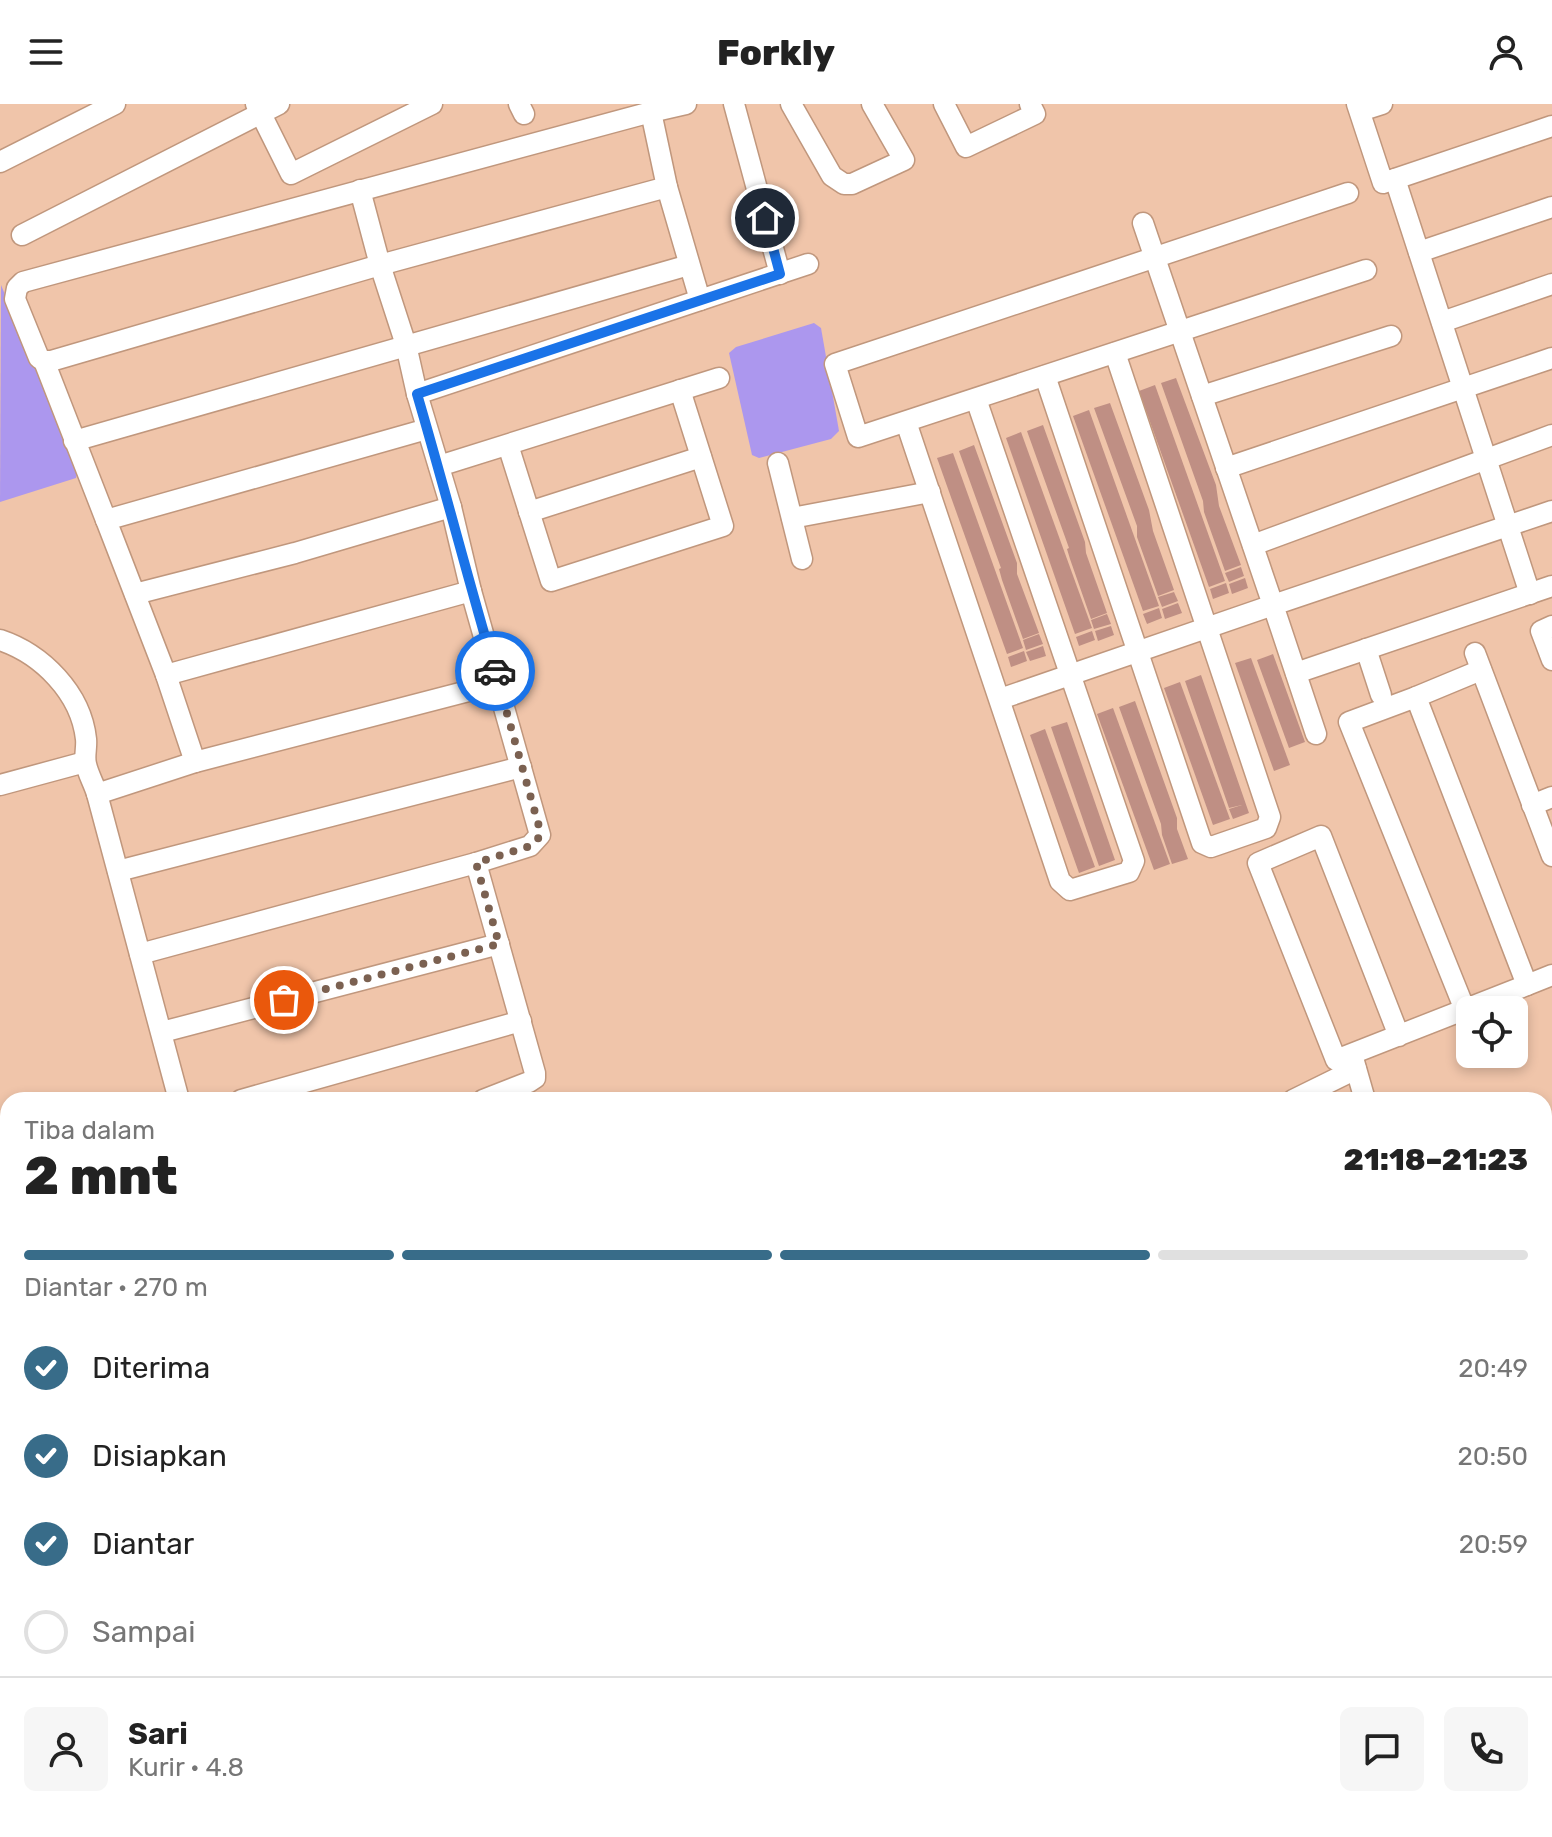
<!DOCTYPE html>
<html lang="id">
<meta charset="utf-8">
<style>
:root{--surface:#fff;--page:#f6f6f6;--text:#222;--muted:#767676;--line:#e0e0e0;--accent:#386c89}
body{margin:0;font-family:Rubik,sans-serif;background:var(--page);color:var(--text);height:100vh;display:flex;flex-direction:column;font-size:30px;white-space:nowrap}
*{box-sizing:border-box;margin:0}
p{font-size:26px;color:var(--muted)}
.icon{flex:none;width:44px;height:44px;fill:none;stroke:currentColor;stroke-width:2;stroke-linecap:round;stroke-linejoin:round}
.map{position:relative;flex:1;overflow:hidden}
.drawer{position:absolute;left:0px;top:988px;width:1552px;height:746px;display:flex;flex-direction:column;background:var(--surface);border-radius:24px 24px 0 0;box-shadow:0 4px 12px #0003}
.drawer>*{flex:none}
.tools{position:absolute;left:1456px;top:892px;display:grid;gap:16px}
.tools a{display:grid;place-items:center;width:72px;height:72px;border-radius:12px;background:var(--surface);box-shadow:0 4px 12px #0003;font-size:40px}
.pin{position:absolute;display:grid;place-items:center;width:68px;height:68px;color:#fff;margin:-34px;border:4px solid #fff;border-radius:50%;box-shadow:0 2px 8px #0007}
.courier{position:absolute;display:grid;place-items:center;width:80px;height:80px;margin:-40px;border:6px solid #1a73e8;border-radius:50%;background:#fff;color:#222;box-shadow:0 2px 10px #0007}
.headline em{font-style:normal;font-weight:800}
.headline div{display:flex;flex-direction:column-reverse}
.headline{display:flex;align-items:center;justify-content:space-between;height:136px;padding:0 24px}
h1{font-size:52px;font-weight:800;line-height:60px}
.bar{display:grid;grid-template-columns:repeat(4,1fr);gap:12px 8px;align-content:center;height:96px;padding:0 24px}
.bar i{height:10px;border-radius:6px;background:var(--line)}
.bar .selected{background:var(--accent)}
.bar p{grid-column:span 4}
.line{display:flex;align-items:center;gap:20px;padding:0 24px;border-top:2px solid var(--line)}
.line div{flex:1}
.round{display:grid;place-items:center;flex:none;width:84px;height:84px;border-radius:12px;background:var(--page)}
ol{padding:0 24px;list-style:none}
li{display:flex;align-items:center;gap:24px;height:88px}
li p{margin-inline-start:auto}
li .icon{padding:8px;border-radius:50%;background:var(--accent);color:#fff;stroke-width:4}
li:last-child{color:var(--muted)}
li i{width:44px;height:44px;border:4px solid var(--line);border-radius:50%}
header{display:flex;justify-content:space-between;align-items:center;height:104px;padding:0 24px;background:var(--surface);font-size:36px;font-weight:800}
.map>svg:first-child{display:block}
.water{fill:#ac97ee}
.building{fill:#bf8f84}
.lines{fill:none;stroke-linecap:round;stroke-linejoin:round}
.minor-casing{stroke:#c0977d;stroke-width:23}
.minor{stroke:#fff;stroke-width:20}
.done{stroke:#7b6151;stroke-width:8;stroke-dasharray:0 14.4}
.route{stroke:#1a73e8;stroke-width:10}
</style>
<header><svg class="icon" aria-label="menu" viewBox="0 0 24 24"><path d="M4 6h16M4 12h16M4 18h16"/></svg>Forkly<svg class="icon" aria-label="person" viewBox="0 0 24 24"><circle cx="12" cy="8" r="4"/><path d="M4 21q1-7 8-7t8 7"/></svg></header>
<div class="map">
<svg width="1552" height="1733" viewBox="0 0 1552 1733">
<rect width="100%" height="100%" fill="#f0c5aa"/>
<g class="water">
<polygon points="1,181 78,365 76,374 0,398"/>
<polygon points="814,219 821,224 839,327 831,335 759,354 752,351 729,249 736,243"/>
</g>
<g class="building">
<polygon points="1176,274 1216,381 1219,402 1241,461 1225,467 1204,408 1203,397 1161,279"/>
<polygon points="1155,281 1225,477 1209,483 1139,287"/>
<polygon points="1110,299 1149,406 1153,427 1174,486 1158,492 1137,433 1137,422 1094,304"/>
<polygon points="1089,306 1159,502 1143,507 1073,312"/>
<polygon points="1043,321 1085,438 1086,449 1107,509 1091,515 1070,455 1067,445 1069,444 1027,327"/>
<polygon points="1021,328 1092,524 1075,530 1006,334"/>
<polygon points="974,341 1017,459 1017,470 1039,529 1023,535 1002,476 999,465 1001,464 959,347"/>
<polygon points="953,349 1023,544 1007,550 937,354"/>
<polygon points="1241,463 1244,472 1229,478 1225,469"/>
<polygon points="1245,474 1248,484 1232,490 1229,480"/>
<polygon points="1226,479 1229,489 1213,495 1210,485"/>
<polygon points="1174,488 1178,497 1162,503 1158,493"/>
<polygon points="1178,499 1182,509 1165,515 1162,505"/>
<polygon points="1159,504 1162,514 1147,520 1143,510"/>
<polygon points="1107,510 1111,520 1094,525 1091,516"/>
<polygon points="1111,522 1114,531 1098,537 1095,527"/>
<polygon points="1092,527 1095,536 1079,542 1076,533"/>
<polygon points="1039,530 1043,540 1026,546 1023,536"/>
<polygon points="1043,542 1046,552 1030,557 1026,548"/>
<polygon points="1024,547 1027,557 1011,563 1008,553"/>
<polygon points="1273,550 1305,638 1289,644 1257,556"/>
<polygon points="1251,554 1290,661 1274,667 1235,559"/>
<polygon points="1201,571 1249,709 1233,715 1229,705 1242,701 1229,704 1185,577"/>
<polygon points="1180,578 1230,715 1213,721 1164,584"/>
<polygon points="1135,597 1177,714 1177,725 1188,755 1172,760 1162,731 1161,720 1119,603"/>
<polygon points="1113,604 1170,760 1154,766 1097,610"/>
<polygon points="1067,618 1115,756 1099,762 1051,623"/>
<polygon points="1045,625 1095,763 1079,769 1030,631"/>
</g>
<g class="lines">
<defs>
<g id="minor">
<polyline points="256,0 291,70 432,0"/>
<polyline points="519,0 524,10"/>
<polyline points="734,0 780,170"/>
<polyline points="791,0 832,72 844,80 852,80 904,56 872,0"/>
<polyline points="944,0 966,43 1035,10 1030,0"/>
<polyline points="1357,0 1383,79 1552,22"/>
<polyline points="1360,7 1382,0"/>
<polygon points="651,8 667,83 380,161 51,257 44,257 39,254 15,195 17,184 23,178"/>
<polyline points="651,8 686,0"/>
<polyline points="0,58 115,0"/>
<polyline points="1395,75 1530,490"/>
<polyline points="667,83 700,196 808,160"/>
<polyline points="1348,89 835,260 858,333 1366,166"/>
<polyline points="22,131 279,0"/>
<polyline points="1419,148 1552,103"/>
<polyline points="1442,218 1552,180"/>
<polyline points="44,257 106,416"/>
<polyline points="1045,272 1202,739 1211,743 1266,724 1270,713 1115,249"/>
<polyline points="417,290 700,196"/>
<polyline points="1202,292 1391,232"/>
<polyline points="906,318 1060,777 1070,786 1129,768 1134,757 976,295"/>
<polyline points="74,337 689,161"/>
<polyline points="508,341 551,477 723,422 680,286"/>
<polyline points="778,359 802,455"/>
<polyline points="439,362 719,274"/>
<polyline points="1226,364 1552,254"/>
<polyline points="529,408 701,353"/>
<polyline points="792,414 930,388"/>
<polyline points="1253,441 1552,331"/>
<polyline points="135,490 295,449 451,403"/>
<polyline points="1552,522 1541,527 1552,556"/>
<path d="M0,536C42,550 81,589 86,635C87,643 84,652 86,660C88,670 94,680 97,690L179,996"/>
<polyline points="1366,545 1381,591"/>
<polyline points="1475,549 1552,752"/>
<polyline points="1481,566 1416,593 1527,881 1552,871"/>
<polyline points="1296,569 1552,482"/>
<polyline points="166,571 471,487"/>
<polyline points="1416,593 1349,618 1465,906"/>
<polyline points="1000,595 1273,501 1143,119"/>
<polyline points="1316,630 1273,501 1552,407"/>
<polyline points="195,658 166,571 106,416 427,325"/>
<polyline points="0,681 85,658"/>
<polyline points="97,690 195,658 499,579"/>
<polyline points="1532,701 1552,693"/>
<polyline points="476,759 535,969 535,974 529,978 483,996"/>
<polyline points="118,767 521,663"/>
<polyline points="140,850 476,759 530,742 540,731 471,487 451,403 417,290 406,241 380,161 360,86"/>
<polyline points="162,928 499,840"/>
<polyline points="1399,932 1321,732 1258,759 1336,956 1527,881"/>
<polyline points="1353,954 1365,996"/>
<polyline points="241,996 521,917"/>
<polyline points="1293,996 1356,965"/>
<polyline points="379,1726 382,1733"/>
<polyline points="506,1726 509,1733"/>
<polyline points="713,1726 716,1733"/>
<polyline points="801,1726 804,1733"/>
<polyline points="837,1726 840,1733"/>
<polyline points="1300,1726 1303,1733"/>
<polyline points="880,1733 897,1726"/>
<polyline points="1074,1733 1091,1726"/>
<polyline points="1185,1733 1200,1726"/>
</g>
</defs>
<use href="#minor" class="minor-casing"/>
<use href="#minor" class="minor"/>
</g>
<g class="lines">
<polyline class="done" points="284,896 499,840 476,759 530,742 538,735 540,726 495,567"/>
<path class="route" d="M495,567C468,475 444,382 417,290L780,170L765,114"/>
</g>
</svg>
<div class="tools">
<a><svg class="icon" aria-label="locate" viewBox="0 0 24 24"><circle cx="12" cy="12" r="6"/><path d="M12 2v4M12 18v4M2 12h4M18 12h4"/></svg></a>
</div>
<div class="pin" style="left:284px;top:896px;background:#ea580c"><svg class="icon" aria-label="bag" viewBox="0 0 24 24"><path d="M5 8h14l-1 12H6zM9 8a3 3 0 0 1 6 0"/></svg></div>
<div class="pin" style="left:765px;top:114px;background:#1f2937"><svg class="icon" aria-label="home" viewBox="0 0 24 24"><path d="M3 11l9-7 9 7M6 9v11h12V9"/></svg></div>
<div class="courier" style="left:495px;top:567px"><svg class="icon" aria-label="car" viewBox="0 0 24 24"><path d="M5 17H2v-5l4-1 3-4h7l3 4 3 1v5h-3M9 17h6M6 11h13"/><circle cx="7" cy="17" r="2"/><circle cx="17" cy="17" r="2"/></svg></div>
<section class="drawer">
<div class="headline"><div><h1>2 mnt</h1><p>Tiba dalam</p></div><em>21:18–21:23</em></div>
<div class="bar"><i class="selected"></i><i class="selected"></i><i class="selected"></i><i></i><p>Diantar · 270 m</p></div>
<ol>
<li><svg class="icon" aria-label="check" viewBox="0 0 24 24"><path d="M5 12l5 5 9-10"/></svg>Diterima<p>20:49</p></li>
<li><svg class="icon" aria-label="check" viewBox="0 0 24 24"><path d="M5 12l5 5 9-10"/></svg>Disiapkan<p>20:50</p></li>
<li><svg class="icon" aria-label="check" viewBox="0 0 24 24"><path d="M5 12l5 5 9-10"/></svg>Diantar<p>20:59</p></li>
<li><i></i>Sampai</li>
</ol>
<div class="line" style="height:144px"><a class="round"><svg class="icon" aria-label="person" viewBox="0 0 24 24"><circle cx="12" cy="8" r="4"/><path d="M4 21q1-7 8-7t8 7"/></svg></a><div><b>Sari</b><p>Kurir · 4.8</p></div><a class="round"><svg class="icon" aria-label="chat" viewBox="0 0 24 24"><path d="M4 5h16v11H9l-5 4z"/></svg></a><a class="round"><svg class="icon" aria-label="phone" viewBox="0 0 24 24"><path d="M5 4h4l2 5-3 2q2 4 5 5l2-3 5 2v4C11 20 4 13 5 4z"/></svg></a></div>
</section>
</div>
